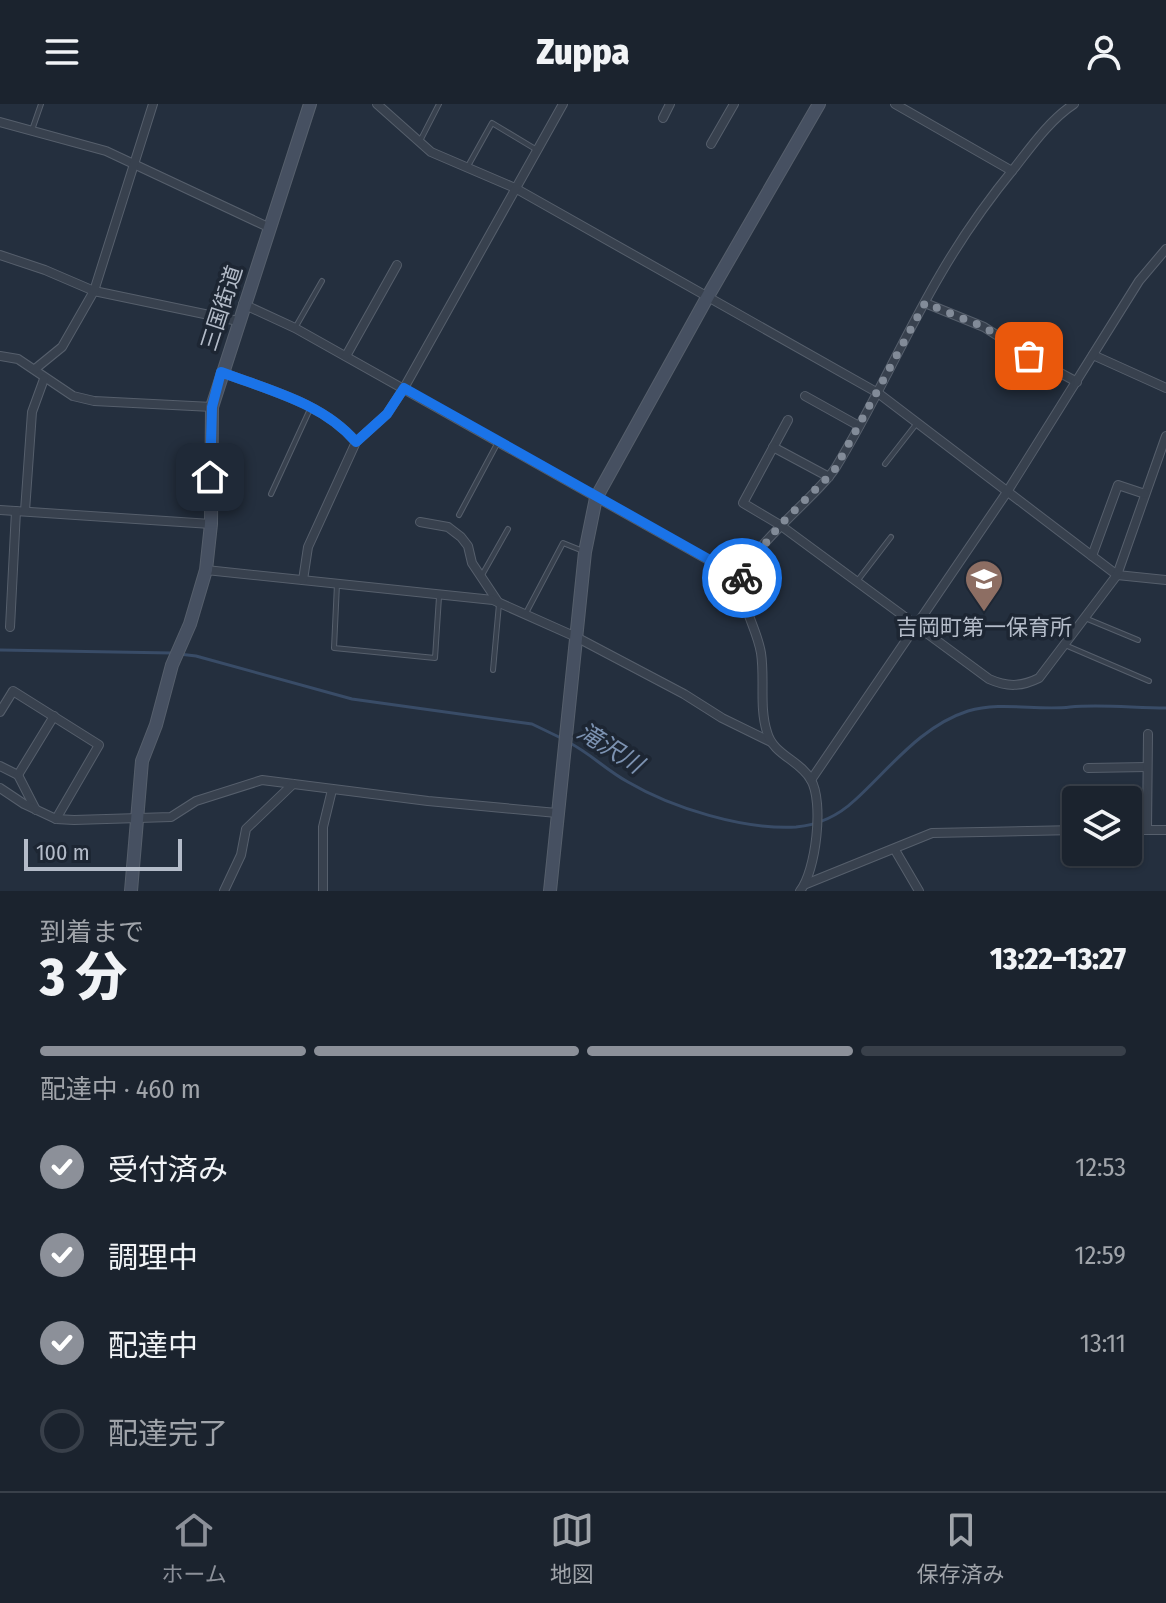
<!DOCTYPE html>
<html lang="ja">
<meta charset="utf-8">
<style>
:root{--surface:#1b232e;--page:#282f3a;--text:#f1f3f6;--muted:#a0a4aa;--line:#39404a;--accent:#8c9099}
body{margin:0;font-family:"Fira Sans Condensed","Noto Sans JP",sans-serif;background:var(--page);color:var(--text);height:100vh;display:flex;flex-direction:column;font-size:30px;white-space:nowrap}
*{box-sizing:border-box;margin:0}
p{font-size:26px;color:var(--muted)}
.icon{flex:none;width:44px;height:44px;fill:none;stroke:currentColor;stroke-width:2;stroke-linecap:round;stroke-linejoin:round}
.map{position:relative;height:787px;overflow:hidden}
.drawer{display:flex;flex-direction:column;background:var(--surface);flex:1}
.drawer>*{flex:none}
.tools{position:absolute;left:1062px;top:682px;display:grid;gap:16px}
.tools a{display:grid;place-items:center;width:80px;height:80px;border-radius:8px;background:var(--surface);box-shadow:0 2px 6px #0004,0 0 0 2px var(--line);font-size:40px}
.scale{position:absolute;left:24px;bottom:20px;width:158px;box-sizing:border-box;padding-left:8px;border:4px solid #b4bcc9;border-top:0;font-size:22px;line-height:28px;white-space:nowrap;color:#b4bcc9;-webkit-text-stroke:6px #1d2633;paint-order:stroke}
.pin{position:absolute;display:grid;place-items:center;width:68px;height:68px;color:#fff;margin:-34px;border-radius:16px;box-shadow:0 4px 12px #0006}
.courier{position:absolute;display:grid;place-items:center;width:80px;height:80px;margin:-40px;border:6px solid #1a73e8;border-radius:50%;background:#fff;color:#222;box-shadow:0 2px 10px #0007}
.overview em{font-style:normal;font-weight:800}
.overview div{display:flex;flex-direction:column-reverse}
.overview{display:flex;align-items:center;justify-content:space-between;height:136px;padding:0 40px}
h1{font-size:52px;font-weight:800;line-height:60px}
.bar{display:grid;grid-template-columns:repeat(4,1fr);gap:12px 8px;align-content:center;height:96px;padding:0 40px}
.bar i{height:10px;border-radius:6px;background:var(--line)}
.bar .active{background:var(--accent)}
.bar p{grid-column:span 4}
ol{padding:0 40px;list-style:none}
li{display:flex;align-items:center;gap:24px;height:88px}
li p{margin-inline-start:auto}
li .icon{padding:8px;border-radius:50%;background:var(--accent);color:#fff;stroke-width:4}
li:last-child{color:var(--muted)}
li i{width:44px;height:44px;border:4px solid var(--line);border-radius:50%}
header{display:flex;justify-content:space-between;align-items:center;height:104px;padding:0 40px;background:var(--surface);font-size:36px;font-weight:800}
.tab-bar{display:flex;justify-content:space-around;align-items:center;height:112px;border-top:2px solid var(--line);background:var(--surface);font-size:22px;color:var(--muted)}
.tab-bar a{display:grid;justify-items:center;gap:4px}
.tab-bar .active{color:var(--accent)}
.map>svg:first-child{display:block}
.lines{fill:none;stroke-linecap:round;stroke-linejoin:round}
.stream{stroke:#394c67;stroke-width:3}
.lane-casing{stroke:#565f6c;stroke-width:6}
.street-casing{stroke:#565f6c;stroke-width:10}
.secondary-casing{stroke:#565f6c;stroke-width:14}
.lane{stroke:#38414e;stroke-width:4}
.street{stroke:#38414e;stroke-width:8}
.secondary{stroke:#465061;stroke-width:12}
.done{stroke:#828b98;stroke-width:8;stroke-dasharray:0 14.4}
.route{stroke:#1a73e8;stroke-width:10}
.labels{text-anchor:middle;stroke-width:7;stroke-linejoin:round;paint-order:stroke}
.street-label{font-size:22px;fill:#b4bcc9;stroke:#1d2633}
.poi-label{font-size:22px;fill:#b4bcc9;stroke:#1d2633}
.water-label{font-size:24px;font-style:italic;fill:#7c92b1;stroke:#1d2633}
</style>
<header><svg class="icon" aria-label="menu" viewBox="0 0 24 24"><path d="M4 6h16M4 12h16M4 18h16"/></svg>Zuppa<svg class="icon" aria-label="person" viewBox="0 0 24 24"><circle cx="12" cy="8" r="4"/><path d="M4 21q1-7 8-7t8 7"/></svg></header>
<div class="map">
<svg width="1166" height="787" viewBox="0 0 1166 787">
<rect width="100%" height="100%" fill="#242f3e"/>
<g class="lines">
<g class="stream">
<polyline points="0,546 172,549"/>
<polyline points="179,550 196,552 352,595 532,620 561,634"/>
<path d="M568,638C590,649 606,666 628,678C672,704 744,726 796,723C818,721 839,711 855,696C890,664 921,622 968,607C1001,597 1037,607 1070,603C1100,600 1135,604 1166,604"/>
</g>
<defs>
<g id="lane">
<polyline points="32,26 41,0"/>
<polyline points="420,37 439,0"/>
<polyline points="468,62 492,19 537,46"/>
<polyline points="295,224 322,177"/>
<polyline points="885,360 917,319"/>
<polyline points="271,390 311,303"/>
<polyline points="459,411 497,340"/>
<polyline points="482,471 508,425"/>
<polyline points="858,476 891,433"/>
<polyline points="337,480 334,544 435,554 439,493"/>
<polyline points="526,509 563,439 583,447"/>
<polyline points="1085,514 1138,536"/>
<polyline points="1065,541 1149,577"/>
<polyline points="493,566 499,500"/>
</g>
<g id="street">
<polyline points="377,0 431,48 515,84 878,289 1117,471 1166,476"/>
<polyline points="895,0 1012,67"/>
<polyline points="663,14 670,0"/>
<polyline points="0,18 106,47 268,123"/>
<polyline points="711,40 734,0"/>
<polyline points="0,151 45,166 94,187 238,217"/>
<polyline points="925,199 984,223 1029,252 1077,278"/>
<polyline points="243,200 295,224 742,475"/>
<polyline points="1093,251 1166,284"/>
<polyline points="0,252 18,255 73,292 94,297 212,303"/>
<polyline points="346,252 397,161"/>
<polyline points="35,265 62,243 94,187 153,0"/>
<path d="M221,268C268,286 323,299 356,338"/>
<polyline points="805,292 859,322"/>
<path d="M788,316L743,399L780,421L989,575C1007,583 1021,583 1039,574L1117,471L1166,332"/>
<polyline points="773,343 829,373"/>
<polyline points="0,406 211,420"/>
<polyline points="25,407 32,308 44,275"/>
<polyline points="420,418 448,423 461,433 468,442 472,459 498,498"/>
<polyline points="1092,452 1118,381 1145,390"/>
<polyline points="206,466 493,496 576,533 684,590 722,614 771,638"/>
<polyline points="303,476 308,443 356,338 387,310 404,284 563,0"/>
<polyline points="10,523 16,407"/>
<polyline points="0,608 13,587 99,641 56,715"/>
<polyline points="0,662 18,671 36,706"/>
<polyline points="1088,664 1147,663"/>
<polyline points="18,671 54,612"/>
<polyline points="811,676 1007,388 1139,177 1166,145"/>
<polyline points="0,684 24,700 56,715 74,716 171,713 196,697 262,676 428,697 557,709"/>
<polyline points="1128,726 1166,726"/>
<polyline points="1147,726 1148,630"/>
<polyline points="895,746 919,787"/>
<polyline points="806,780 932,729 1076,726"/>
<polyline points="224,787 241,751 246,725 293,680"/>
<polyline points="323,787 323,723 332,686"/>
<path d="M800,787C816,767 824,698 811,676C800,656 773,651 767,628C759,603 765,575 761,549C757,525 742,504 742,480C742,447 818,393 836,363C874,301 903,234 940,171C962,133 988,96 1016,62C1033,40 1051,15 1074,0"/>
</g>
<g id="secondary">
<polyline points="131,787 142,657 156,621 172,561 190,520 206,466 211,420 212,303 310,0"/>
<polyline points="550,787 585,448 596,394 708,192 819,0"/>
</g>
</defs>
<use href="#lane" class="lane-casing"/>
<use href="#street" class="street-casing"/>
<use href="#secondary" class="secondary-casing"/>
<use href="#lane" class="lane"/>
<use href="#street" class="street"/>
<use href="#secondary" class="secondary"/>
</g>
<g class="lines">
<polyline class="done" points="742,474 747,463 780,421 834,367 925,199 984,223 1029,252"/>
<path class="route" d="M210,373L212,303L221,268C268,286 323,299 356,338L387,310L404,284L742,474"/>
</g>
<defs>
<symbol id="school-pin" viewBox="-11 -11 22 30"><path d="M0 17L-7.5 6A9.5 9.5 0 1 1 7.5 6Z" fill="#8d6e63" stroke="#1d2633"/><path d="M0-5L7-2L0 1L-7-2ZM-4 1L0 2.5L4 1V4Q0 6-4 4Z" fill="#fff"/></symbol>
</defs>
<g fill-rule="evenodd">
<use href="#school-pin" x="962" y="453" width="44" height="60"/>
</g>
<g class="labels">
<g class="street-label">
<text transform="translate(221 204) rotate(-72)" y="8">三国街道</text>
</g>
<g class="poi-label">
<text x="984" y="531">吉岡町第一保育所</text>
</g>
<g class="water-label">
<text transform="translate(610 644) rotate(32)" y="8">滝沢川</text>
</g>
</g>
</svg>
<div class="tools">
<a><svg class="icon" aria-label="layers" viewBox="0 0 24 24"><path d="M12 4l9 5-9 5-9-5zM3 14l9 5 9-5"/></svg></a>
</div>
<div class="scale">100 m</div>
<div class="pin" style="left:1029px;top:252px;background:#ea580c"><svg class="icon" aria-label="bag" viewBox="0 0 24 24"><path d="M5 8h14l-1 12H6zM9 8a3 3 0 0 1 6 0"/></svg></div>
<div class="pin" style="left:210px;top:373px;background:#1f2937"><svg class="icon" aria-label="home" viewBox="0 0 24 24"><path d="M3 11l9-7 9 7M6 9v11h12V9"/></svg></div>
<div class="courier" style="left:742px;top:474px"><svg class="icon" aria-label="bike" viewBox="0 0 24 24"><circle cx="6" cy="16" r="4"/><circle cx="18" cy="16" r="4"/><path d="M6 16l4-8h5l3 8M10 8l3 8H6M13 5h3"/></svg></div>
</div>
<section class="drawer">
<div class="overview"><div><h1>3 分</h1><p>到着まで</p></div><em>13:22–13:27</em></div>
<div class="bar"><i class="active"></i><i class="active"></i><i class="active"></i><i></i><p>配達中 · 460 m</p></div>
<ol>
<li><svg class="icon" aria-label="check" viewBox="0 0 24 24"><path d="M5 12l5 5 9-10"/></svg>受付済み<p>12:53</p></li>
<li><svg class="icon" aria-label="check" viewBox="0 0 24 24"><path d="M5 12l5 5 9-10"/></svg>調理中<p>12:59</p></li>
<li><svg class="icon" aria-label="check" viewBox="0 0 24 24"><path d="M5 12l5 5 9-10"/></svg>配達中<p>13:11</p></li>
<li><i></i>配達完了</li>
</ol>
</section>
<nav class="tab-bar">
<a class="active"><svg class="icon" aria-label="home" viewBox="0 0 24 24"><path d="M3 11l9-7 9 7M6 9v11h12V9"/></svg>ホーム</a>
<a><svg class="icon" aria-label="map" viewBox="0 0 24 24"><path d="M3 6l6-2 6 2 6-2v14l-6 2-6-2-6 2zM9 4v14M15 6v14"/></svg>地図</a>
<a><svg class="icon" aria-label="saved" viewBox="0 0 24 24"><path d="M7 4h10v16l-5-4-5 4z"/></svg>保存済み</a>
</nav>
